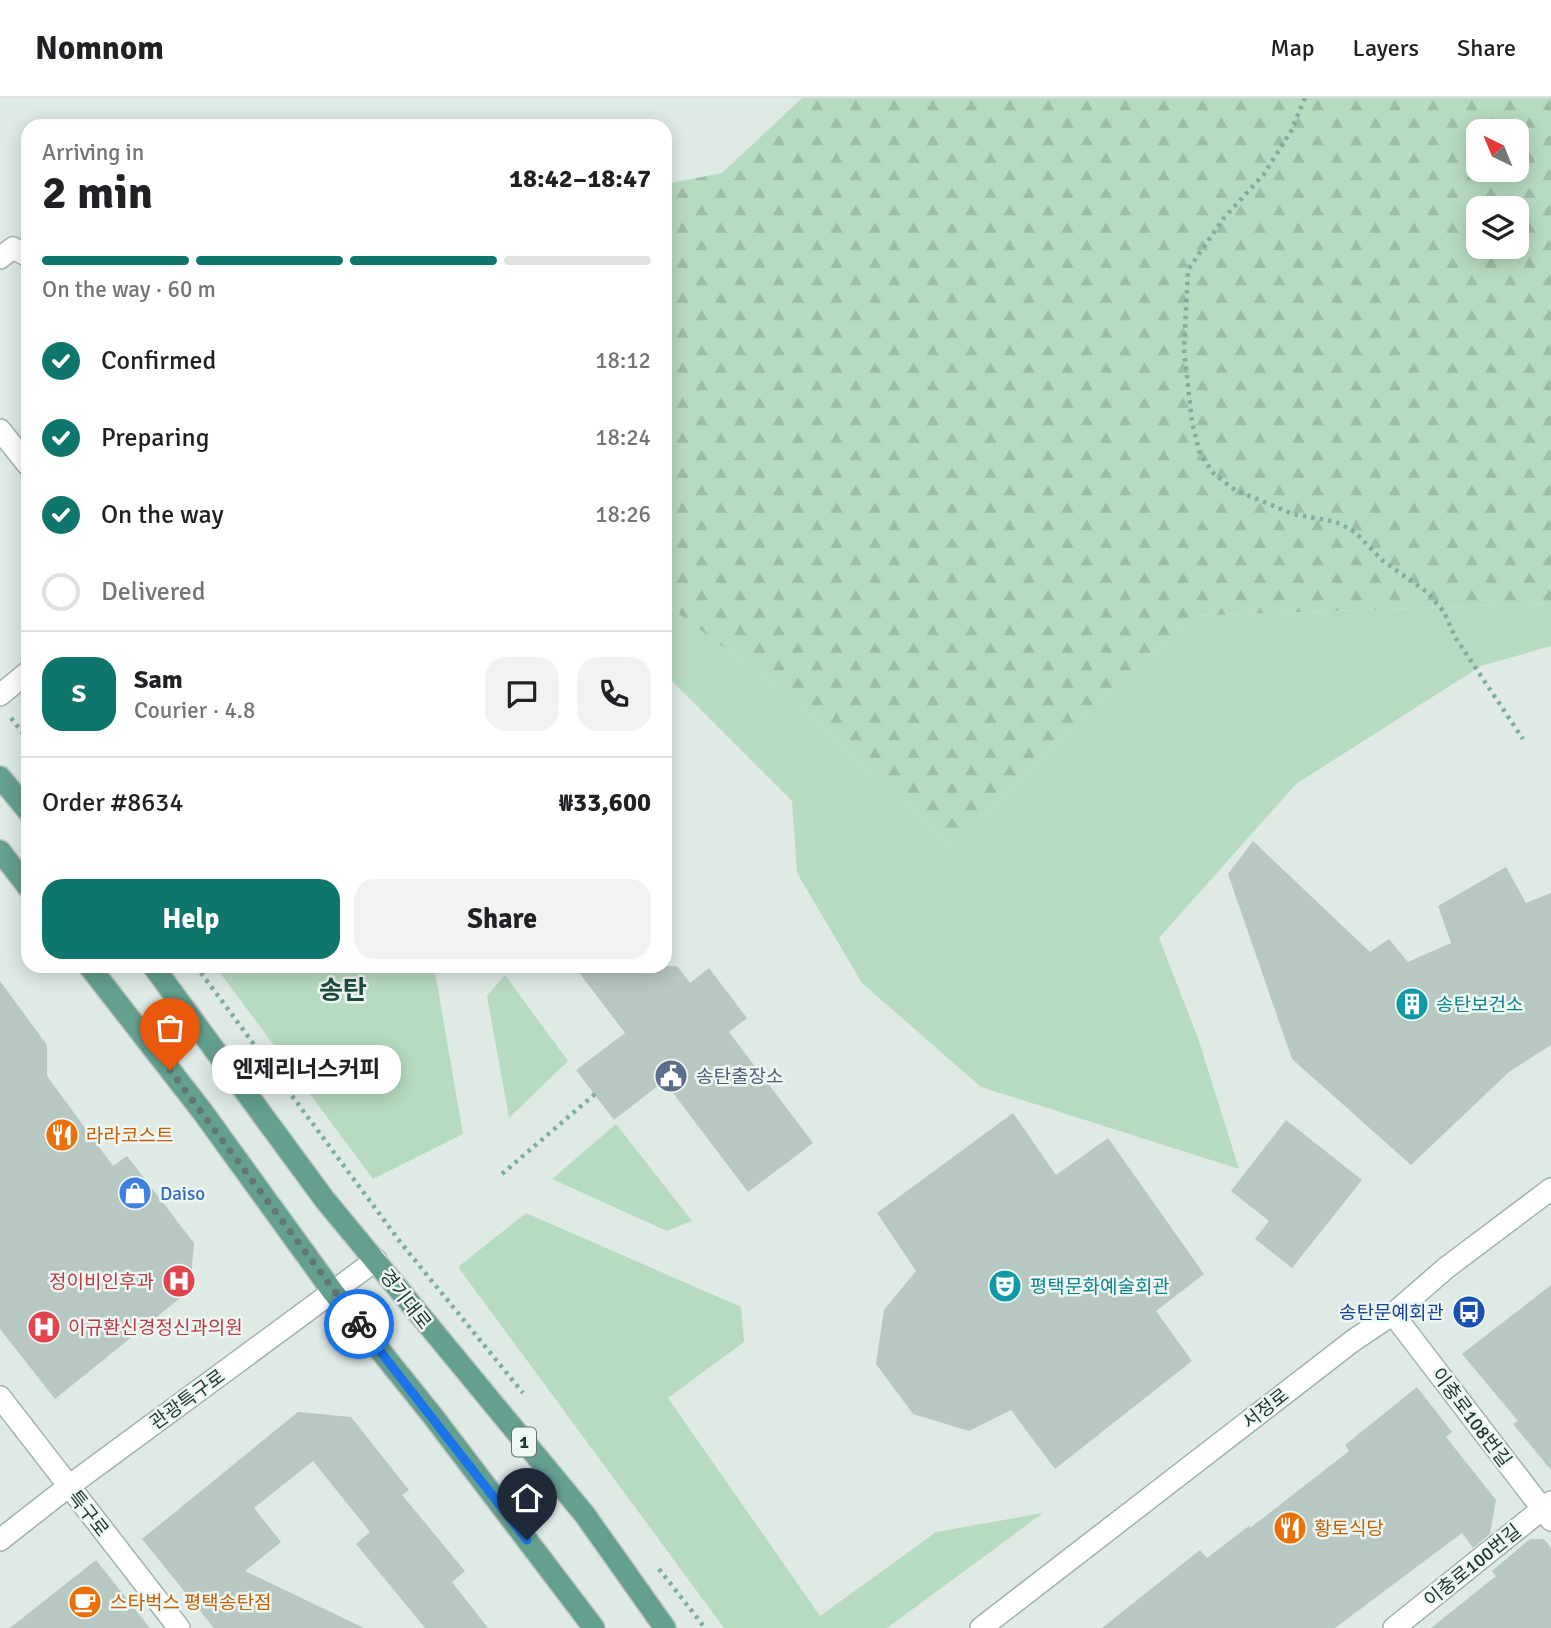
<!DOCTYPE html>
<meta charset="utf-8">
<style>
:root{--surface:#fff;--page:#f2f2f2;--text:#202124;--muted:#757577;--line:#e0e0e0;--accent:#0f766e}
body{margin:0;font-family:Signika,"Noto Sans KR",sans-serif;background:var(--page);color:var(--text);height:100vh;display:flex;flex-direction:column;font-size:26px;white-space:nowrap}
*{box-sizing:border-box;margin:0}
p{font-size:23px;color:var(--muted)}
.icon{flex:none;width:38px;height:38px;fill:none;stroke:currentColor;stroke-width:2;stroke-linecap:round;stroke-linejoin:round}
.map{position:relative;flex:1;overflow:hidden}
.sheet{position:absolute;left:21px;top:21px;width:651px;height:854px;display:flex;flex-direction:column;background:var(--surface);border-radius:21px;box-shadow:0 4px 18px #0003}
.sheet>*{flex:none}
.needle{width:46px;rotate:317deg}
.buttons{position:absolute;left:1466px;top:21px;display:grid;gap:14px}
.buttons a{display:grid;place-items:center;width:63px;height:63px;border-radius:14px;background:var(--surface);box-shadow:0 4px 18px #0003;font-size:35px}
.pin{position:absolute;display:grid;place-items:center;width:60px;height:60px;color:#fff;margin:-72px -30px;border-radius:50% 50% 50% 0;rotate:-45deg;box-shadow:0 0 7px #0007}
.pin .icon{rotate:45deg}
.courier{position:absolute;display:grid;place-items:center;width:70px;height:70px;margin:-35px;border:5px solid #1a73e8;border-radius:50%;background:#fff;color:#222;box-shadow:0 2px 9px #0007}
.bubble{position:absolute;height:49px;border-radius:21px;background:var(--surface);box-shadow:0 4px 18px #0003;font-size:23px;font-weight:700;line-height:49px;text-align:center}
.headline em{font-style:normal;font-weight:700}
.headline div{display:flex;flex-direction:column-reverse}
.headline{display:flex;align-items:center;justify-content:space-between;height:119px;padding:0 21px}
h1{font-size:46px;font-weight:700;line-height:52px}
.bar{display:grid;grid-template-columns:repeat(4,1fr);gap:10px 7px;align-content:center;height:84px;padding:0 21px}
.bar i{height:9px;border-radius:5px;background:var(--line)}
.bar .on{background:var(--accent)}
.bar p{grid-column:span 4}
.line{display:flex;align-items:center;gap:18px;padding:0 21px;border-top:2px solid var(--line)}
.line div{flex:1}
.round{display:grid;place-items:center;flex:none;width:74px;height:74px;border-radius:21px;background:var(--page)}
ol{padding:0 21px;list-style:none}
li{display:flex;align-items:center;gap:21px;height:77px}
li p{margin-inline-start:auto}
li .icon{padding:7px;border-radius:50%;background:var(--accent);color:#fff;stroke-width:4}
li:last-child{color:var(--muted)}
li i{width:38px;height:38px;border:4px solid var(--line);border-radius:50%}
.button{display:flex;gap:14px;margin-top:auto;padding:14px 21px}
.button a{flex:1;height:80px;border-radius:21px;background:var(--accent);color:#fff;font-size:28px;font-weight:700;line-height:80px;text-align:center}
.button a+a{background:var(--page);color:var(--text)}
header{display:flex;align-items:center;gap:42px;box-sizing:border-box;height:98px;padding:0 35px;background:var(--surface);border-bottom:2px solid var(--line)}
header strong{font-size:33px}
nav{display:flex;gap:38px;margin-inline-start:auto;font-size:24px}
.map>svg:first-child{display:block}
.green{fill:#b7dbc1}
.forest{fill:url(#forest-firs);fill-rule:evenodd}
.building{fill:#b7c7c1}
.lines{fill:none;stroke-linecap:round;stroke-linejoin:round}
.minor-casing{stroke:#a2b1ac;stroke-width:24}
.major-casing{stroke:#bcc4c2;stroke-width:24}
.path{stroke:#7fad9f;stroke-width:4.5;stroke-dasharray:3.5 5;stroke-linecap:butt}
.minor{stroke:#fff;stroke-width:21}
.major{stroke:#649f90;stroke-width:21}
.done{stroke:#637771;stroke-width:7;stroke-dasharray:0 12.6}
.route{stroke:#1a73e8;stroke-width:9}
.labels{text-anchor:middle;stroke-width:5;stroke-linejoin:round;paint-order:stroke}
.shield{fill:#eff7f3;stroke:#5e726d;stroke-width:2}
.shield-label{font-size:18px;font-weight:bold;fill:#203933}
.culture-label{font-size:19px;fill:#0d838f;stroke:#eff7f3;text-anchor:start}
.service-label{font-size:19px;fill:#4e5e75;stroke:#eff7f3;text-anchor:start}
.food-label{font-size:19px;fill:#c56008;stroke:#eff7f3;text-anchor:start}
.shop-label{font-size:19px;fill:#366cbe;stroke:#eff7f3;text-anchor:start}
.health-label{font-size:19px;fill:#be3a42;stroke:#eff7f3;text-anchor:end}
.street-label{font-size:19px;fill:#203933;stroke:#eff7f3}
.transit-label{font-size:19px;fill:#164399;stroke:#eff7f3;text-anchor:end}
.district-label{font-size:26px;font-weight:bold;fill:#1d4b40;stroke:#eff7f3}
</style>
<header>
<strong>Nomnom</strong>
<nav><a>Map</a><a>Layers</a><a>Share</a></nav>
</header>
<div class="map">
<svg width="1551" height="1530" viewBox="0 0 1551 1530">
<defs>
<pattern id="forest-firs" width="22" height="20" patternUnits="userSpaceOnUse" patternTransform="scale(1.75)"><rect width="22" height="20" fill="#b7dbc1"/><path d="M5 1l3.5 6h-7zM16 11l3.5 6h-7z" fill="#9dbda6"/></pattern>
</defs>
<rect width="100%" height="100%" fill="#dfeae5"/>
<g class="green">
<polygon points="1551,505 1551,548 1481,568 1296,686 1159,840 1198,940 1239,1071 981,989 862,885 797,775 792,703 665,576 665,506 784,594 950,747 1191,518"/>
<polygon points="215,868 434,868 463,1036 373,1081"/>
<polygon points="505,877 568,963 509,1020 487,898"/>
<polygon points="616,1026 692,1123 667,1133 552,1081"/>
<polygon points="526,1115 741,1209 744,1244 668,1300 820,1518 936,1434 1043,1415 887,1530 724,1530 458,1169"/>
</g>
<path class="forest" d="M802,0H1551V505L1191,518L950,747L784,594L665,506V86L722,75ZM1479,33H1517V72H1479ZM1479,110H1517V149H1479Z"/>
<g class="building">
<polygon points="1253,743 1370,854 1389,841 1408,864 1451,845 1438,808 1506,769 1526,805 1551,795 1551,947 1509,974 1411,1067 1292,961 1228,776"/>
<polygon points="574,868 677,868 690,885 709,870 747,920 729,934 813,1045 748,1094 664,983 614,1022 576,972 625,935"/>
<polygon points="0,883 47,947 47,978 113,1068 127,1058 194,1145 190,1192 55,1301 0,1231"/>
<polygon points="1013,1015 1056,1077 1108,1040 1204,1176 1156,1213 1192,1263 1055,1371 1011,1312 969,1333 913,1316 876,1266 884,1212 916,1173 877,1115"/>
<polygon points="1286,1022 1362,1082 1292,1170 1255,1141 1269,1123 1231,1093"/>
<polygon points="1551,1187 1551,1372 1513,1326 1518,1323 1462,1256"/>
<polygon points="1417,1289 1452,1334 1446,1339 1496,1402 1490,1436 1473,1450 1462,1435 1335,1530 1102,1530 1200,1452 1207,1460 1249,1428 1250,1430 1349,1353 1345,1347"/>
<polygon points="298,1314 351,1319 409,1392 402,1397 465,1473 452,1484 488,1530 425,1530 356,1446 370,1434 313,1363 254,1410 281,1444 245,1473 364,1530 214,1530 142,1441"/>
<polygon points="1530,1441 1544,1441 1551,1450 1551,1530 1431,1530 1496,1478 1492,1473"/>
<polygon points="96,1462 150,1530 10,1530"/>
</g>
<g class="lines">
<defs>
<g id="minor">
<polyline points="0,160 13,150 28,158"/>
<polyline points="0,332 28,367"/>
<polyline points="0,597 28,574"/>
<polyline points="1393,1216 1551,1422"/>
<polyline points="0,1299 179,1530"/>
<polyline points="0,1442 69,1388 376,1162"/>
<polyline points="981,1530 1354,1242 1393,1216 1446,1170 1551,1091"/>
<polyline points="1394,1530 1551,1404"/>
</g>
<g id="major">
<polyline points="0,679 28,713"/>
<polyline points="0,753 28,789"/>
<polyline points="89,868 202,1013 333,1194 432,1317 594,1530"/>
<polyline points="153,868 325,1102 585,1417 665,1530"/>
</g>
</defs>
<use href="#minor" class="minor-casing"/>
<use href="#major" class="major-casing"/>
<g class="path">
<polyline points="1305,0 1291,33 1264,76 1223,121 1188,172 1184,251 1192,324 1200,356 1214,376 1235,392 1293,416 1336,424 1355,434 1383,463 1427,494 1444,514 1455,539 1523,641"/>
<polyline points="11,620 28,642"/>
<polyline points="196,868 401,1145 523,1295"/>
<polyline points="502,1076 595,996"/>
<polyline points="659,1471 705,1530"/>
</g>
<use href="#minor" class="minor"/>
<use href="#major" class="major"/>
</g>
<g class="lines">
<polyline class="done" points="170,972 359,1226"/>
<polyline class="route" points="359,1226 527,1442"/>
</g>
<defs>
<symbol id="building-disc" viewBox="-11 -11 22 22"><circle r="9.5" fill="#0f9aa8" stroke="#eff7f3"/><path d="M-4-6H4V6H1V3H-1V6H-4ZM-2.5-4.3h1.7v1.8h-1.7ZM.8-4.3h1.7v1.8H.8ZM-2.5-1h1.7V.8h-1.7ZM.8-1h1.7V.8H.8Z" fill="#fff"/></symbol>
<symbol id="civic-disc" viewBox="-11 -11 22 22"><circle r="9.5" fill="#5c6f8a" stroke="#eff7f3"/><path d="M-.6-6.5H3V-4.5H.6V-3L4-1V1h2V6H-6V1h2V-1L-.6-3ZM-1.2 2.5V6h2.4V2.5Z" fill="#fff"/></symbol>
<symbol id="restaurant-disc" viewBox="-11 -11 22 22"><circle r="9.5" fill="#e8710a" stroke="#eff7f3"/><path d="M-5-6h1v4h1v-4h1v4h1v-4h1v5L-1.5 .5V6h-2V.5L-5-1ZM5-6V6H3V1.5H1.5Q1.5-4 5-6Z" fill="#fff"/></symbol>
<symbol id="shop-disc" viewBox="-11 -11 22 22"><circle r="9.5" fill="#3f7fe0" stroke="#eff7f3"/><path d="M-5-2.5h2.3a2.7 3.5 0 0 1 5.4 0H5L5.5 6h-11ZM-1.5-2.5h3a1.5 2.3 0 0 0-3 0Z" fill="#fff"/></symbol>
<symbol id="hospital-disc" viewBox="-11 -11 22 22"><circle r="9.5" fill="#e0444e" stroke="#eff7f3"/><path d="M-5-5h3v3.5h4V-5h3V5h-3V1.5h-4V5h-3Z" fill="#fff"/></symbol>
<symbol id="theatre-disc" viewBox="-11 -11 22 22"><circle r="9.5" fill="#0f9aa8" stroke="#eff7f3"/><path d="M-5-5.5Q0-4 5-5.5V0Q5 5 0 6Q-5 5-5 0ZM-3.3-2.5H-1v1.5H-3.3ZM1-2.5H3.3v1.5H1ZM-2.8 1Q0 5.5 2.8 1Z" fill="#fff"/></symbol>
<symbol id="bus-disc" viewBox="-11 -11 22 22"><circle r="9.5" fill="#1a4fb4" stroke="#eff7f3"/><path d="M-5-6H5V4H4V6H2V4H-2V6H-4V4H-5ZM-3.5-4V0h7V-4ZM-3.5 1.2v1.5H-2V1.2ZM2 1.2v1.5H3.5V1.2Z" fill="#fff"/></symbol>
<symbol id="cafe-disc" viewBox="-11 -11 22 22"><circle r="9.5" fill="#e8710a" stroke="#eff7f3"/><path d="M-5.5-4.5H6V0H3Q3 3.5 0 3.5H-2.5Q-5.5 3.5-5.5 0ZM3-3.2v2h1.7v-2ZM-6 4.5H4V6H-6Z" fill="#fff"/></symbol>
</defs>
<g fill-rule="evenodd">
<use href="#building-disc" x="1393" y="887" width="38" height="38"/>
<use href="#civic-disc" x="652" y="959" width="38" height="38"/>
<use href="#restaurant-disc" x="43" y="1018" width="38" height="38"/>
<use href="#shop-disc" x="116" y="1076" width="38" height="38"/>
<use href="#hospital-disc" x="160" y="1164" width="38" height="38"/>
<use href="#theatre-disc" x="986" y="1169" width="38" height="38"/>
<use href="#bus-disc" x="1450" y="1195" width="38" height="38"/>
<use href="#hospital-disc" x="25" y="1210" width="38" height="38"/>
<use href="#restaurant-disc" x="1271" y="1411" width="38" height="38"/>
<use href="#cafe-disc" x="66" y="1485" width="38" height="38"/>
</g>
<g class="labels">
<rect class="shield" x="512" y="1329.5" width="24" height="29" rx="5"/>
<g class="shield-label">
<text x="524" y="1350">1</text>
</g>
<g class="culture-label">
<text x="1436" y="913">송탄보건소</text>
<text x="1030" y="1195">평택문화예술회관</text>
</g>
<g class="service-label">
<text x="696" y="985">송탄출장소</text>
</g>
<g class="food-label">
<text x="86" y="1044">라라코스트</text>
<text x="1314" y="1437">황토식당</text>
<text x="110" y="1511">스타벅스 평택송탄점</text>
</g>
<g class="shop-label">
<text x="160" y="1102">Daiso</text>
</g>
<g class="health-label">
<text x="154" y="1190">정이비인후과</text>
<text x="68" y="1236" text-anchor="start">이규환신경정신과의원</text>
</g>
<g class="street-label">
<text transform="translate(406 1201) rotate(52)" y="7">경기대로</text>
<text transform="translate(187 1301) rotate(-36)" y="7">관광특구로</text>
<text transform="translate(1265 1310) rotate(-38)" y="7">서정로</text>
<text transform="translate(1472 1319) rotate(53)" y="7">이충로108번길</text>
<text transform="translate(89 1415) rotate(52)" y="7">특구로</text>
<text transform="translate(1472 1467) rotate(-39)" y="7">이충로100번길</text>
</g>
<g class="transit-label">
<text x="1444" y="1221">송탄문예회관</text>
</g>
<g class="district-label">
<text x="343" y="901">송탄</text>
</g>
</g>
</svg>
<div class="buttons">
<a><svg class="needle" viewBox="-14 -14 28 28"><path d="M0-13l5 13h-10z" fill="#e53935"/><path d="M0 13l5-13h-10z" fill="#757577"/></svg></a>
<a><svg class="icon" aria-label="layers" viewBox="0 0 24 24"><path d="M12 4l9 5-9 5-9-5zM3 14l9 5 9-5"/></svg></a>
</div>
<div class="pin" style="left:170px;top:972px;background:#ea580c"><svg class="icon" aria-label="bag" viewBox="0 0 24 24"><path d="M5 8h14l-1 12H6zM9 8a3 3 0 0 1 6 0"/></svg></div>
<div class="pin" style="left:527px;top:1442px;background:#1f2937"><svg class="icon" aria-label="home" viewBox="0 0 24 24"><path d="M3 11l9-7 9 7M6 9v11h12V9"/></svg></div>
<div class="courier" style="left:359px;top:1226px"><svg class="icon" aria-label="bike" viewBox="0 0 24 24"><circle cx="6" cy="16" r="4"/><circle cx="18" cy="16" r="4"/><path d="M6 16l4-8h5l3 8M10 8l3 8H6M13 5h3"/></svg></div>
<div class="bubble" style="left:212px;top:947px;width:189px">엔제리너스커피</div>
<section class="sheet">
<div class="headline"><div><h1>2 min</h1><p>Arriving in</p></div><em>18:42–18:47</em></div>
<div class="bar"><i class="on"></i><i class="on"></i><i class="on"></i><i></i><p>On the way · 60 m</p></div>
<ol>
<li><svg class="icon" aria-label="check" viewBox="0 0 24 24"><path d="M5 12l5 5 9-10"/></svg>Confirmed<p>18:12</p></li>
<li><svg class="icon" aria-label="check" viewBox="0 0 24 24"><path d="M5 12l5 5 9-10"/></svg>Preparing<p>18:24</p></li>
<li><svg class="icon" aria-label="check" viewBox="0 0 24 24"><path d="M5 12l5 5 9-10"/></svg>On the way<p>18:26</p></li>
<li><i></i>Delivered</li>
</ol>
<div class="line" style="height:126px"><b class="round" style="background:var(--accent);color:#fff">S</b><div><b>Sam</b><p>Courier · 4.8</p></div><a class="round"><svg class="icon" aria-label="chat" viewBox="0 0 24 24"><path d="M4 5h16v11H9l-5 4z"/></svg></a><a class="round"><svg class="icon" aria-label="phone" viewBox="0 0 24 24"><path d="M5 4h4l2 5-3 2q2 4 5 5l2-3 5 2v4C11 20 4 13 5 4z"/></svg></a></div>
<div class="line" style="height:91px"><div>Order #8634</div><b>₩33,600</b></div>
<div class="button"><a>Help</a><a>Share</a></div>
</section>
</div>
